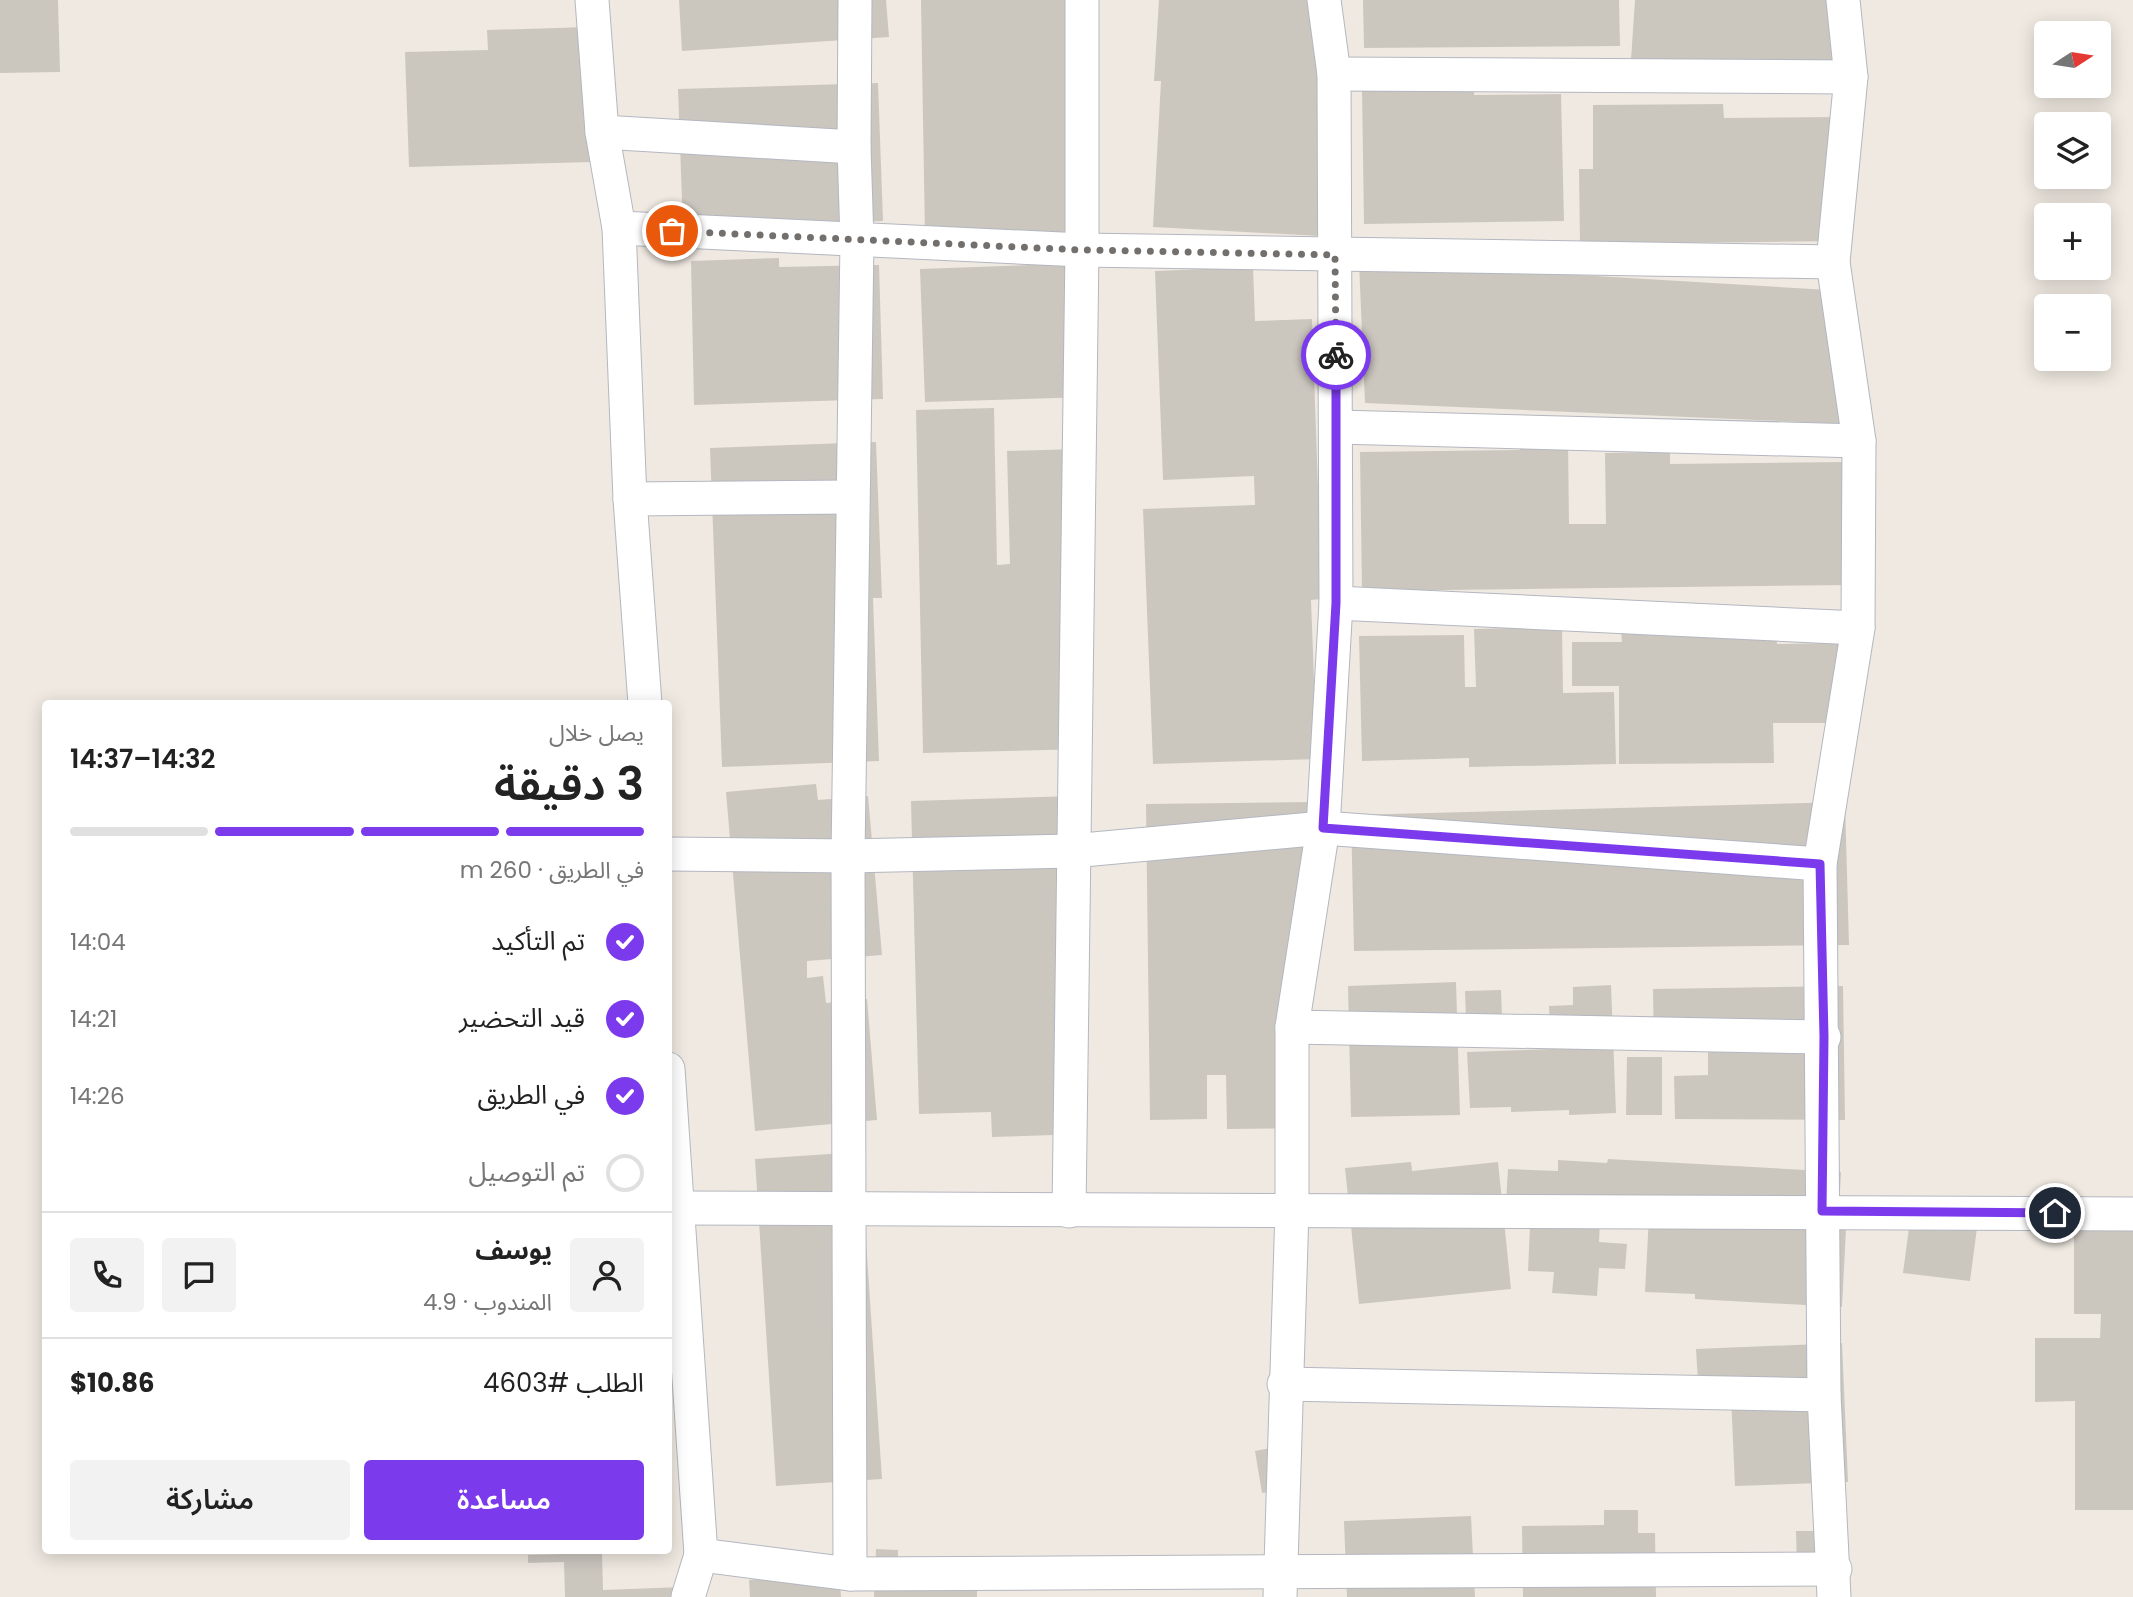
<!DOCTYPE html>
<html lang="ar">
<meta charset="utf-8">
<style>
:root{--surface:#fff;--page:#f2f2f2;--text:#222;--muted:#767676;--line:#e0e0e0;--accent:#7c3aed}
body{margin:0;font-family:Poppins,"Noto Sans Arabic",sans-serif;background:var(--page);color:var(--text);direction:rtl;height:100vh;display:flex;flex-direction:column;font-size:26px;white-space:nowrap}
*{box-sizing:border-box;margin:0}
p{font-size:23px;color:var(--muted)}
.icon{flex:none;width:38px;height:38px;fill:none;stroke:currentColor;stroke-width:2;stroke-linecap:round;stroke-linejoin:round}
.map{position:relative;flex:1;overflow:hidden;direction:ltr}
.details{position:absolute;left:42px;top:700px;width:630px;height:854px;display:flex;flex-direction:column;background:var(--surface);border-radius:7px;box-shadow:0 4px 18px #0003;direction:rtl}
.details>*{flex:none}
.needle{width:46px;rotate:78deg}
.controls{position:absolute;left:2034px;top:21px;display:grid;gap:14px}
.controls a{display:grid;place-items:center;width:77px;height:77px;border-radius:7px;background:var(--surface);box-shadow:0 4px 18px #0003;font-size:35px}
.pin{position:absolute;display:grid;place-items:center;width:60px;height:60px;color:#fff;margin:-30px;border:4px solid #fff;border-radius:50%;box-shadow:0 2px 7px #0007}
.courier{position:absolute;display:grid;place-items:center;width:70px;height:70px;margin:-35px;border:5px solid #7c3aed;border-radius:50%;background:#fff;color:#222;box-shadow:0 2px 9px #0007}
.head em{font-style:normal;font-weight:600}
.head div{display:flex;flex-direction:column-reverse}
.head{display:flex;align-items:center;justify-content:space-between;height:119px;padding:0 28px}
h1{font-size:46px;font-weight:600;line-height:52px}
.bar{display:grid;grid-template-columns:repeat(4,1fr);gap:10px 7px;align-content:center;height:84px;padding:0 28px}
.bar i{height:9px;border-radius:5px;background:var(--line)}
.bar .selected{background:var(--accent)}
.bar p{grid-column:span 4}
.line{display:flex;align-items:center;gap:18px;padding:0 28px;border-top:2px solid var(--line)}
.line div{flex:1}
.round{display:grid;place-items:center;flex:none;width:74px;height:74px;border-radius:7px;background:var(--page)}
ol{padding:0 28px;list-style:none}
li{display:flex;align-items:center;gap:21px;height:77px}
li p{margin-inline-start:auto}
li .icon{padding:7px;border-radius:50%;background:var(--accent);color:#fff;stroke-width:4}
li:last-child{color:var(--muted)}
li i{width:38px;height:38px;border:4px solid var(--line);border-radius:50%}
.cta{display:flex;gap:14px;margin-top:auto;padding:14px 28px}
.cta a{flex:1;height:80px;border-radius:7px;background:var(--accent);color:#fff;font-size:28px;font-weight:600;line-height:80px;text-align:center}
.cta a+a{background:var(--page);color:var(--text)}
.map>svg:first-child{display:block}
.building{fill:#cbc7bf}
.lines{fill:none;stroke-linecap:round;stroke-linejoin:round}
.street-casing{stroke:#b4b7c1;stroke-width:35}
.street{stroke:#fff;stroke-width:33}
.done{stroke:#726f6d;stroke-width:7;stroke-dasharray:0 12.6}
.route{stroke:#7c3aed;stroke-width:9}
</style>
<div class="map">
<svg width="2133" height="1597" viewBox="0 0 2133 1597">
<rect width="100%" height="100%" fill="#efe9e1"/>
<g class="building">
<polygon points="0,0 58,0 60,72 0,73"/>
<polygon points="679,0 886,0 889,37 682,51"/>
<polygon points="921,0 1092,0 1090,237 925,237"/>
<polygon points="1159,0 1319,0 1324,51 1320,236 1153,227 1161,81 1154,81"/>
<polygon points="1363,0 1619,0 1620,46 1364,48"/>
<polygon points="1635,0 1844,0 1840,72 1631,60"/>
<polygon points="588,27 592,162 409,167 405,52 488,50 487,30"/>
<polygon points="878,83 883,221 683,228 678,89"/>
<polygon points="1474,87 1474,95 1561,94 1564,221 1364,224 1362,89"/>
<polygon points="1723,104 1724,118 1843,117 1844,241 1580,244 1579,169 1593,169 1593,105"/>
<polygon points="779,258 779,267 879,265 883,399 694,405 691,261"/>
<polygon points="1359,262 1846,291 1846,424 1365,403"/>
<polygon points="1084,263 1088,397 925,402 920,269"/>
<polygon points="1253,267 1255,321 1312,319 1322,599 1311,600 1317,759 1153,764 1143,509 1255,505 1254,476 1163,480 1155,271"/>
<polygon points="994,408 997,565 1010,564 1007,451 1079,449 1089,749 923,753 916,410"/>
<polygon points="1520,440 1568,440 1569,524 1606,524 1605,453 1670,452 1670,464 1846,462 1848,585 1362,591 1360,452 1520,450"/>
<polygon points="876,442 882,598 873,598 879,761 722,767 710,448"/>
<polygon points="1562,627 1563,693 1614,692 1616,764 1469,767 1469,758 1362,761 1359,636 1464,635 1465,687 1476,687 1474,629"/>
<polygon points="1621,630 1776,635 1777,644 1842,643 1843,723 1773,723 1774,763 1619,764 1619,686 1572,686 1572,642 1622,642"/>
<polygon points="816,784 818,800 868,796 882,955 807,961 807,978 823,976 826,1003 867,999 877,1120 755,1131 726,792"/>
<polygon points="1075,796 1084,1134 992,1137 991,1112 919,1114 911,801"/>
<polygon points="1309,802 1306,1128 1227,1129 1226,1075 1207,1075 1207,1119 1150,1120 1146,804"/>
<polygon points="1845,802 1849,945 1354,951 1351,815"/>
<polygon points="1456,982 1460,1115 1351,1117 1348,986"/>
<polygon points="1611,985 1616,1113 1569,1115 1569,1110 1511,1112 1511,1107 1470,1108 1467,1052 1551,1049 1549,1006 1573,1005 1573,987"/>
<polygon points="1843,986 1845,1120 1675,1119 1674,1076 1708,1075 1708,1048 1654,1049 1653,989"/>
<polygon points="1501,990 1502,1017 1466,1018 1465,991"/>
<polygon points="1627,1057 1662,1057 1662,1115 1626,1115"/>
<polygon points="860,1152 882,1479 776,1486 755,1159"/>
<polygon points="1608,1159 1841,1172 1838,1228 1846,1229 1842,1307 1695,1299 1695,1294 1645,1292 1649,1216 1600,1223 1599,1242 1627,1244 1625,1269 1599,1268 1597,1296 1552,1293 1554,1272 1528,1271 1531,1203 1506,1202 1508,1169 1558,1171 1558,1160 1607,1163"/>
<polygon points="1411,1162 1412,1171 1498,1162 1511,1289 1359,1304 1345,1168"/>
<polygon points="1912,1205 1979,1213 1970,1281 1903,1273"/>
<polygon points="2074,1209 2133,1209 2133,1510 2075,1510 2075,1401 2035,1402 2035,1338 2100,1338 2101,1314 2074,1314"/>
<polygon points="1842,1343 1848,1482 1735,1486 1731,1396 1699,1397 1696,1349"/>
<polygon points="1287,1445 1295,1488 1262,1493 1255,1451"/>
<polygon points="1604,1510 1638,1510 1638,1533 1655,1533 1656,1597 1523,1597 1522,1526 1604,1525"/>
<polygon points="1471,1516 1475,1597 1347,1597 1344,1521"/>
<polygon points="1796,1531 1841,1531 1841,1566 1797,1567"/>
<polygon points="876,1549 898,1550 897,1587 977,1589 977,1597 874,1597"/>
<polygon points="602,1553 603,1590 683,1587 683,1597 565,1597 564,1562 528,1563 528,1555"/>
<polygon points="839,1571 841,1597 750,1597 749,1580"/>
</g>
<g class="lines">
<defs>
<g id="street">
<polyline points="592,0 602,132 619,228 630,499 645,704"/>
<polyline points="1334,74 1851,77"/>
<polyline points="602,132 854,147"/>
<polyline points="619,228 1082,250 1833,262"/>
<polyline points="1337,427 1859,441"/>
<polyline points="630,499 851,497"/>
<polyline points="1336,603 1858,628"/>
<polyline points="668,854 848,856 1072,851 1323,828 1820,864"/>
<polyline points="1292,1027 1824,1037"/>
<polyline points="668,1069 701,1555 850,1574 1835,1569"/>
<polyline points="676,1208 2133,1214"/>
<polyline points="1069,1211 1082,250 1082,0"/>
<polyline points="1284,1384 1824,1395"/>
<polyline points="850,1574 848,856 857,241 854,147 855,0"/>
<polyline points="688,1597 701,1555"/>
<polyline points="1280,1597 1292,1210 1292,1027 1323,828 1336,603 1334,74 1324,0"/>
<polyline points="1834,1597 1824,1395 1820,864 1858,628 1859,441 1833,262 1851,77 1843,0"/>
</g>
</defs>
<use href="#street" class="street-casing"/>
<use href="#street" class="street"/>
</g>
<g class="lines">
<polyline class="done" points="672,231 1082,250 1335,255 1336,355"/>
<polyline class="route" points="1336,355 1336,603 1323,828 1820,864 1824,1037 1822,1211 2055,1213"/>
</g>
</svg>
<div class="controls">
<a><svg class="needle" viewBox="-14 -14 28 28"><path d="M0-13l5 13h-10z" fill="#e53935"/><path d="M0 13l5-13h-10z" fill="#767676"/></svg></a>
<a><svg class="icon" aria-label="layers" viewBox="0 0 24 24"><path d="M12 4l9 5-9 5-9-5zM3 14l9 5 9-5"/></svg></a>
<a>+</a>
<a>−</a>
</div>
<div class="pin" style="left:672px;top:231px;background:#ea580c"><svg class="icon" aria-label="bag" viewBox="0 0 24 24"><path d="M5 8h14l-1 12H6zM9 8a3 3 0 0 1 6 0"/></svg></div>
<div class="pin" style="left:2055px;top:1213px;background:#1f2937"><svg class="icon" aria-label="home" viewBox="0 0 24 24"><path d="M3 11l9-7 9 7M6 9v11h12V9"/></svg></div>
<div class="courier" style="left:1336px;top:355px"><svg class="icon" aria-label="bike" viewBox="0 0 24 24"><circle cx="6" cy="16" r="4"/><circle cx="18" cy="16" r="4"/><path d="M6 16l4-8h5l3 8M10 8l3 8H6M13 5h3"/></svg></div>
<section class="details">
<div class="head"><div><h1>3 دقيقة</h1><p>يصل خلال</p></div><em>14:32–14:37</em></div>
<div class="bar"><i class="selected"></i><i class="selected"></i><i class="selected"></i><i></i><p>في الطريق · 260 m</p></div>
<ol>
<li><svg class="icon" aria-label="check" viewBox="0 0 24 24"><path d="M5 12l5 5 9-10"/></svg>تم التأكيد<p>14:04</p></li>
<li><svg class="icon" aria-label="check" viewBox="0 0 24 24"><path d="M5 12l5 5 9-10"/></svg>قيد التحضير<p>14:21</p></li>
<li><svg class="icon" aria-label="check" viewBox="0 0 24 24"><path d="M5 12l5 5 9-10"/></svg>في الطريق<p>14:26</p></li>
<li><i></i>تم التوصيل</li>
</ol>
<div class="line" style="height:126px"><a class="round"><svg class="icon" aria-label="person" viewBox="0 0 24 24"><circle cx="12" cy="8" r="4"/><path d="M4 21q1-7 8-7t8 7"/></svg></a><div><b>يوسف</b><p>المندوب · 4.9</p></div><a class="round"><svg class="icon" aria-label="chat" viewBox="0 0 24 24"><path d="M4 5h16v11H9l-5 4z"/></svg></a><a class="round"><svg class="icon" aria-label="phone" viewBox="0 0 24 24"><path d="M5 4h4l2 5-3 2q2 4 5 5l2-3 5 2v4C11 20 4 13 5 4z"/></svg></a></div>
<div class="line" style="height:91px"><div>الطلب #4603</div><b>$10.86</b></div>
<div class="cta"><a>مساعدة</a><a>مشاركة</a></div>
</section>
</div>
